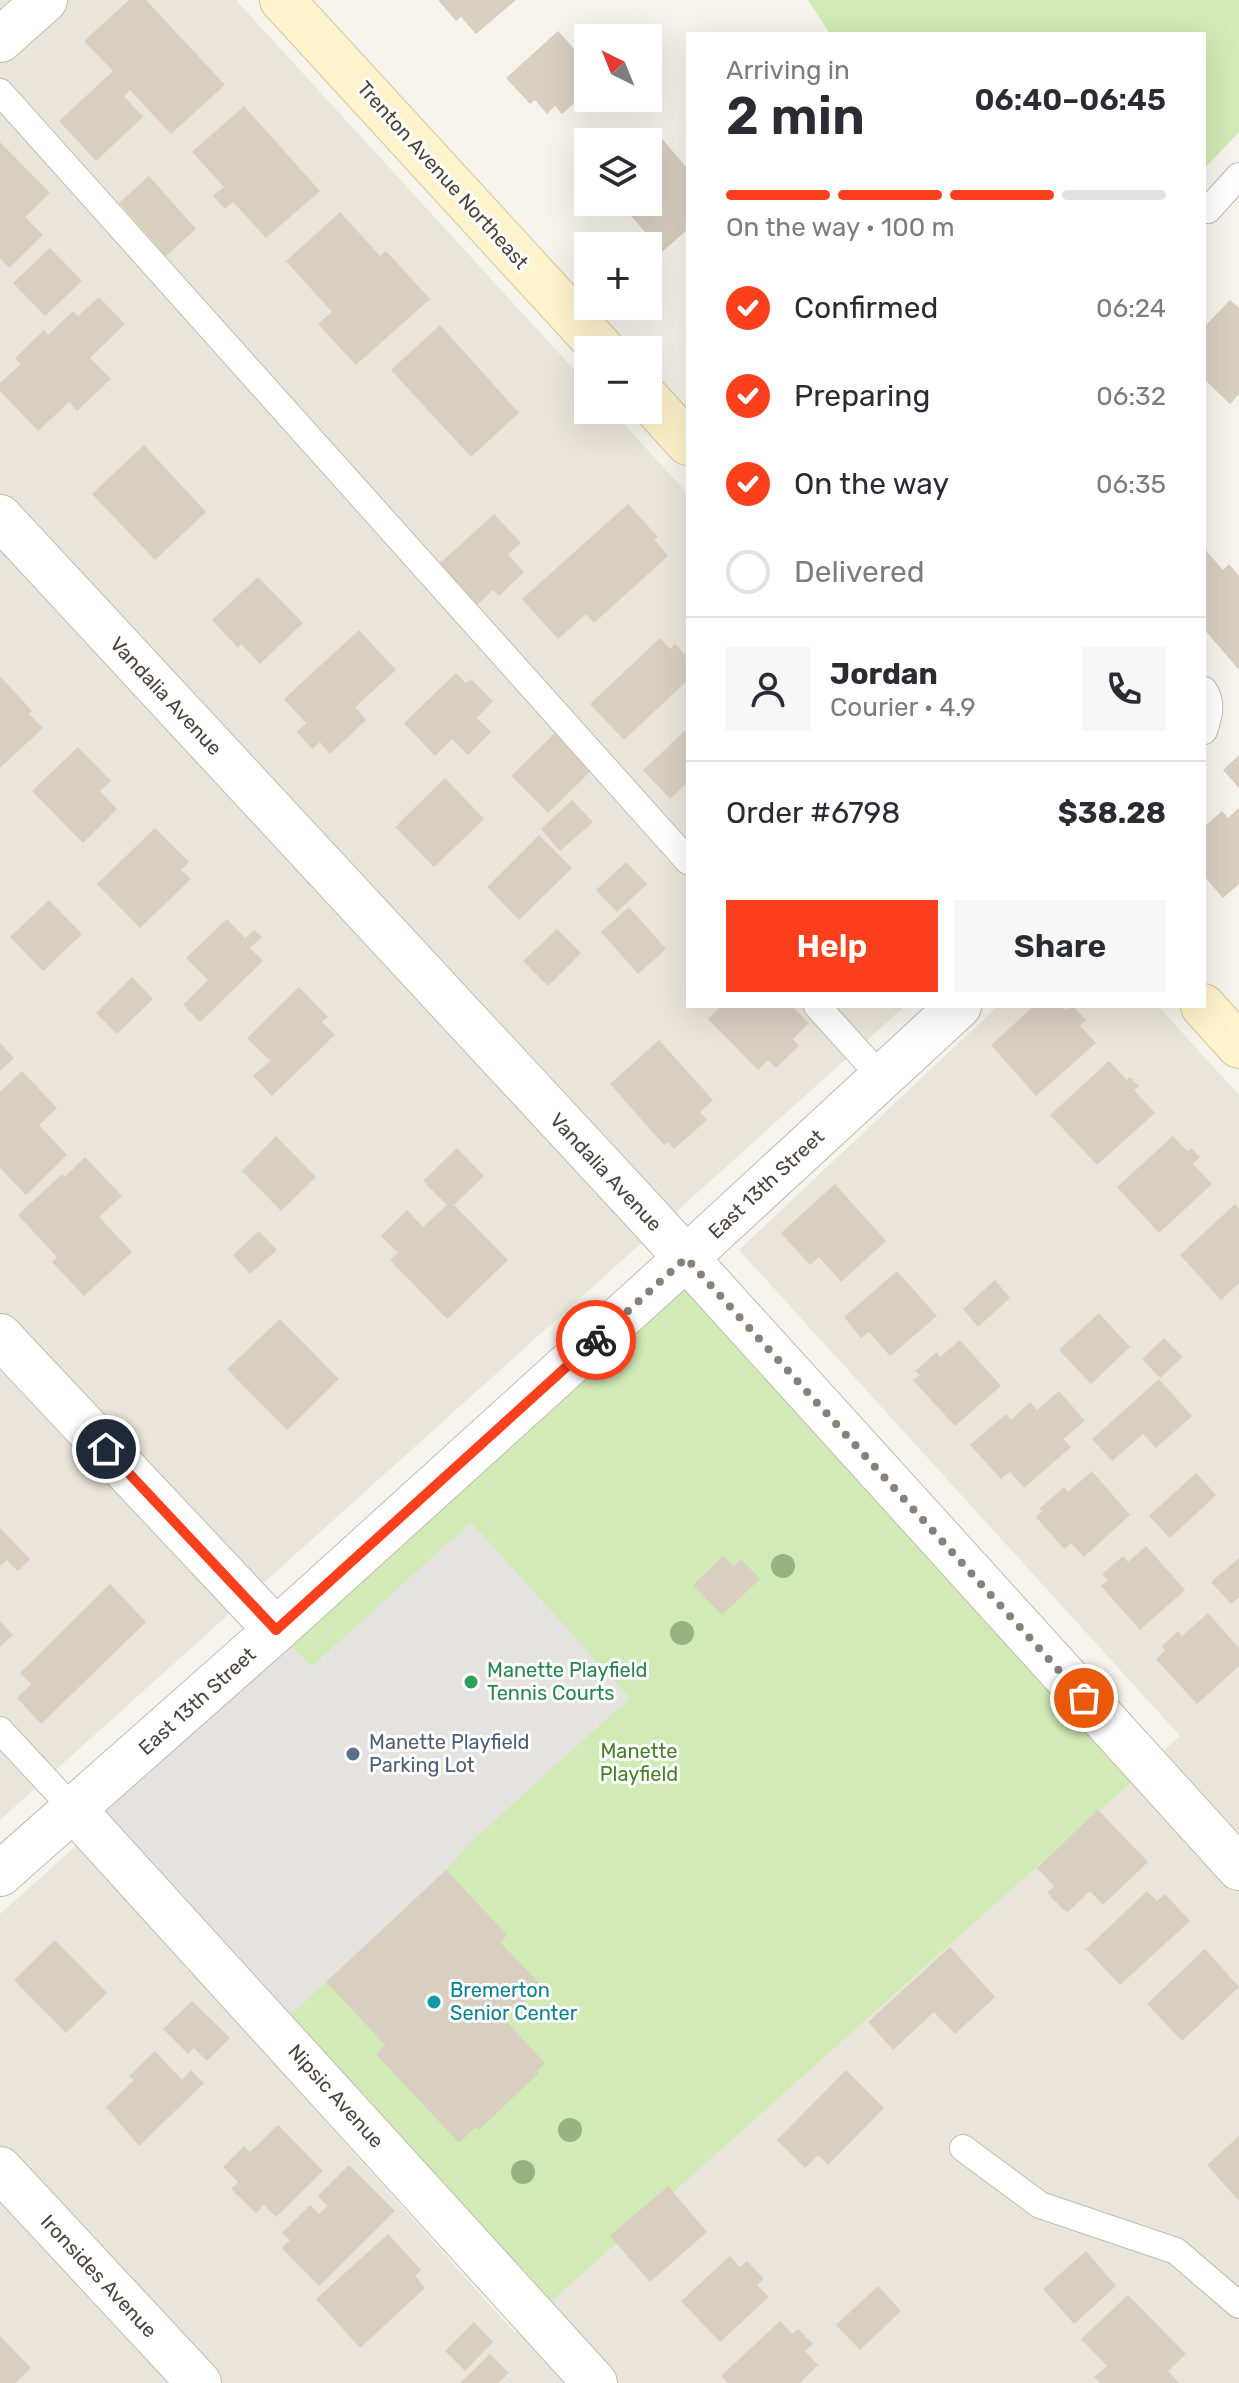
<!DOCTYPE html>
<meta charset="utf-8">
<style>
:root{--surface:#fff;--page:#f7f7f7;--text:#2b2b33;--muted:#7c7c81;--line:#e1e1e2;--accent:#fc3f1d}
body{margin:0;font-family:Rubik,sans-serif;background:var(--page);color:var(--text);height:100vh;display:flex;flex-direction:column;font-size:30px;white-space:nowrap}
*{box-sizing:border-box;margin:0}
p{font-size:26px;color:var(--muted)}
.icon{flex:none;width:44px;height:44px;fill:none;stroke:currentColor;stroke-width:2;stroke-linecap:round;stroke-linejoin:round}
.map{position:relative;flex:1;overflow:hidden}
.drawer{position:absolute;left:686px;top:32px;width:520px;height:976px;display:flex;flex-direction:column;background:var(--surface);border-radius:0px;box-shadow:0 8px 32px #0002}
.drawer>*{flex:none}
.needle{width:52px;rotate:317deg}
.tools{position:absolute;left:574px;top:24px;display:grid;gap:16px}
.tools a{display:grid;place-items:center;width:88px;height:88px;border-radius:0px;background:var(--surface);box-shadow:0 8px 32px #0002;font-size:40px}
.pin{position:absolute;display:grid;place-items:center;width:68px;height:68px;color:#fff;margin:-34px;border:4px solid #fff;border-radius:50%;box-shadow:0 2px 8px #0007}
.courier{position:absolute;display:grid;place-items:center;width:80px;height:80px;margin:-40px;border:6px solid #fc3f1d;border-radius:50%;background:#fff;color:#222;box-shadow:0 2px 10px #0007}
.headline em{font-style:normal;font-weight:600}
.headline div{display:flex;flex-direction:column-reverse}
.headline{display:flex;align-items:center;justify-content:space-between;height:136px;padding:0 40px}
h1{font-size:52px;font-weight:600;line-height:60px}
.bar{display:grid;grid-template-columns:repeat(4,1fr);gap:12px 8px;align-content:center;height:96px;padding:0 40px}
.bar i{height:10px;border-radius:6px;background:var(--line)}
.bar .selected{background:var(--accent)}
.bar p{grid-column:span 4}
.line{display:flex;align-items:center;gap:20px;padding:0 40px;border-top:2px solid var(--line)}
.line div{flex:1}
.round{display:grid;place-items:center;flex:none;width:84px;height:84px;border-radius:0px;background:var(--page)}
ol{padding:0 40px;list-style:none}
li{display:flex;align-items:center;gap:24px;height:88px}
li p{margin-inline-start:auto}
li .icon{padding:8px;border-radius:50%;background:var(--accent);color:#fff;stroke-width:4}
li:last-child{color:var(--muted)}
li i{width:44px;height:44px;border:4px solid var(--line);border-radius:50%}
.cta{display:flex;gap:16px;margin-top:auto;padding:16px 40px}
.cta a{flex:1;height:92px;border-radius:0px;background:var(--accent);color:#fff;font-size:32px;font-weight:600;line-height:92px;text-align:center}
.cta a+a{background:var(--page);color:var(--text)}
.map>svg:first-child{display:block}
.residential{fill:#eae5da}
.green{fill:#d2eab5}
.parking{fill:#e5e3e0}
.building{fill:#d8cfc1}
.lines{fill:none;stroke-linecap:round;stroke-linejoin:round}
.lane-casing{stroke:#c2bbae;stroke-width:28}
.street-casing{stroke:#c2bbae;stroke-width:46}
.secondary-casing{stroke:#d6c79b;stroke-width:46}
.lane{stroke:#fff;stroke-width:26}
.street{stroke:#fff;stroke-width:44}
.secondary{stroke:#fff3cd;stroke-width:44}
.tree{fill:#97b381}
.done{stroke:#878178;stroke-width:8;stroke-dasharray:0 14.4}
.route{stroke:#fc3f1d;stroke-width:10}
.leisure-dot{fill:#2e9e5b;stroke:#fff;stroke-width:3}
.service-dot{fill:#5c6f8a;stroke:#fff;stroke-width:3}
.culture-dot{fill:#0f9aa8;stroke:#fff;stroke-width:3}
.labels{text-anchor:middle;stroke-width:6;stroke-linejoin:round;paint-order:stroke}
.street-label{font-size:20px;fill:#4b4439;stroke:#fff}
.leisure-label{font-size:20px;fill:#27864d;stroke:#fff;text-anchor:start}
.service-label{font-size:20px;fill:#4e5e75;stroke:#fff;text-anchor:start}
.park-label{font-size:20px;fill:#4a7f2a;stroke:#fff}
.culture-label{font-size:20px;fill:#0d838f;stroke:#fff;text-anchor:start}
</style>
<div class="map">
<svg width="1239" height="2383" viewBox="0 0 1239 2383">
<rect width="100%" height="100%" fill="#f6f3ec"/>
<g class="residential">
<polygon points="0,0 236,0 588,385 588,410 611,410 688,494 688,1006 905,1006 0,1820"/>
<polygon points="998,1006 1158,1006 1239,1095 1239,2383 0,2383 0,1914 78,1844 515,2333 1180,1736 739,1250"/>
</g>
<g class="green">
<polygon points="808,0 1239,0 1239,132 1204,169 1204,34 830,34"/>
<polygon points="686,1258 1147,1768 536,2315 75,1811"/>
</g>
<polygon class="parking" points="471,1522 630,1698 471,1842 446,1870 275,2030 75,1811 276,1630 312,1666"/>
<g class="building">
<polygon points="129,0 146,0 225,85 171,134 130,90 124,96 143,117 96,161 59,121 113,71 84,41"/>
<polygon points="438,0 516,0 476,34 461,17 456,21"/>
<polygon points="558,31 588,64 588,91 562,114 555,106 547,114 535,100 530,104 506,78"/>
<polygon points="244,106 320,191 266,238 233,202 225,209 213,196 224,187 192,152"/>
<polygon points="656,132 688,169 688,229 662,252 619,202 648,202 648,142 645,142"/>
<polygon points="0,142 50,193 25,217 43,235 9,268 0,258"/>
<polygon points="149,176 196,229 166,256 119,203"/>
<polygon points="340,212 380,256 386,251 430,299 356,365 318,324 332,312 286,261"/>
<polygon points="50,248 82,281 45,316 13,283"/>
<polygon points="99,297 125,324 90,358 111,379 77,411 69,402 38,431 0,391 0,383 21,364 15,358 44,330 48,335 73,311 78,316"/>
<polygon points="1230,300 1239,308 1239,394 1230,404 1204,379 1204,327"/>
<polygon points="440,325 519,413 471,457 391,370"/>
<polygon points="144,445 206,512 155,560 92,494"/>
<polygon points="628,504 658,537 654,539 668,556 594,623 586,614 558,639 522,599"/>
<polygon points="494,514 521,543 508,554 524,572 499,596 493,590 476,606 438,565"/>
<polygon points="1204,548 1223,570 1229,564 1239,576 1239,670 1204,629"/>
<polygon points="258,577 303,623 260,664 241,644 238,648 212,620"/>
<polygon points="359,630 396,670 355,707 366,720 330,754 320,742 312,749 297,732 306,723 284,699"/>
<polygon points="660,638 670,649 675,644 688,658 685,662 688,665 688,680 624,740 590,704"/>
<polygon points="456,673 466,683 471,679 493,701 477,718 491,732 468,755 452,739 435,756 404,723"/>
<polygon points="0,676 32,711 29,714 43,728 0,768"/>
<polygon points="688,728 688,782 670,799 643,770"/>
<polygon points="556,732 593,769 548,813 511,776"/>
<polygon points="78,747 111,781 100,791 117,809 83,843 32,791"/>
<polygon points="1239,755 1239,788 1223,770"/>
<polygon points="445,778 484,819 434,867 395,827"/>
<polygon points="572,800 593,822 560,851 541,829"/>
<polygon points="1239,808 1239,884 1223,898 1204,876 1204,827 1222,811 1228,818"/>
<polygon points="155,828 189,862 181,870 191,879 140,928 97,884"/>
<polygon points="539,835 572,868 519,920 487,887"/>
<polygon points="626,862 647,884 617,912 596,890"/>
<polygon points="49,900 82,934 43,971 10,937"/>
<polygon points="629,907 666,949 638,974 601,932"/>
<polygon points="227,919 245,938 254,930 262,937 250,948 263,961 200,1022 183,1005 208,980 186,958"/>
<polygon points="557,929 581,953 548,986 523,961"/>
<polygon points="132,977 153,999 117,1034 96,1013"/>
<polygon points="299,987 328,1017 322,1022 335,1035 272,1096 253,1076 270,1061 247,1038"/>
<polygon points="721,1006 792,1006 809,1023 793,1039 799,1046 776,1068 768,1060 758,1070 708,1019"/>
<polygon points="1034,1006 1062,1006 1065,1010 1073,1006 1086,1020 1080,1026 1096,1043 1036,1096 991,1045"/>
<polygon points="659,1040 713,1100 700,1112 707,1120 674,1149 668,1142 664,1145 610,1084"/>
<polygon points="0,1043 14,1058 0,1071"/>
<polygon points="1109,1061 1127,1080 1130,1077 1139,1086 1134,1090 1155,1113 1097,1165 1050,1115"/>
<polygon points="22,1071 57,1108 39,1125 67,1155 26,1195 0,1168 0,1092"/>
<polygon points="276,1136 316,1177 281,1211 242,1171"/>
<polygon points="1173,1136 1187,1151 1191,1148 1200,1157 1193,1164 1212,1184 1159,1233 1117,1187"/>
<polygon points="457,1148 484,1176 454,1205 508,1260 447,1319 390,1260 398,1253 381,1236 407,1210 423,1227 447,1205 423,1181"/>
<polygon points="85,1157 122,1196 99,1217 132,1252 84,1296 52,1262 57,1257 18,1215 62,1174 65,1177"/>
<polygon points="835,1184 886,1241 841,1282 819,1257 810,1265 781,1233"/>
<polygon points="1235,1204 1239,1209 1239,1283 1221,1300 1180,1255"/>
<polygon points="259,1231 277,1250 250,1274 233,1255"/>
<polygon points="897,1271 937,1316 890,1356 869,1332 861,1338 844,1317"/>
<polygon points="995,1280 1010,1298 978,1327 963,1309"/>
<polygon points="1099,1313 1130,1347 1091,1384 1059,1350"/>
<polygon points="280,1319 339,1379 287,1430 227,1369"/>
<polygon points="1164,1338 1183,1357 1160,1378 1142,1359"/>
<polygon points="960,1340 1001,1386 955,1426 913,1380 920,1375 915,1371 937,1352 940,1357"/>
<polygon points="1159,1379 1192,1416 1156,1448 1143,1434 1112,1461 1092,1439"/>
<polygon points="1059,1391 1085,1421 1063,1439 1071,1447 1024,1488 1010,1472 1001,1479 970,1445 1006,1414 1011,1420 1030,1402 1037,1410"/>
<polygon points="1092,1471 1130,1515 1084,1557 1071,1543 1064,1549 1036,1517 1042,1511 1039,1509 1064,1487 1068,1492"/>
<polygon points="1196,1473 1216,1495 1170,1538 1149,1516"/>
<polygon points="0,1528 30,1559 18,1571 7,1560 0,1566"/>
<polygon points="1146,1546 1185,1590 1140,1630 1101,1586 1108,1580 1102,1574 1123,1556 1128,1562"/>
<polygon points="723,1556 734,1567 741,1559 760,1579 722,1615 693,1585"/>
<polygon points="1239,1558 1239,1597 1231,1604 1211,1582"/>
<polygon points="110,1584 146,1622 41,1724 17,1698 31,1684 20,1673"/>
<polygon points="1208,1613 1239,1648 1239,1666 1197,1704 1156,1659 1165,1651 1162,1646 1178,1631 1182,1636"/>
<polygon points="0,1621 13,1635 0,1647"/>
<polygon points="1098,1810 1148,1862 1103,1905 1090,1891 1067,1913 1047,1893 1054,1886 1037,1868"/>
<polygon points="446,1870 507,1935 500,1942 541,1985 504,2019 545,2063 537,2071 539,2073 479,2130 476,2127 459,2143 376,2054 385,2045 326,1982"/>
<polygon points="1147,1891 1157,1901 1165,1894 1190,1921 1120,1985 1086,1949"/>
<polygon points="55,1940 107,1993 66,2033 14,1980"/>
<polygon points="950,1947 995,1997 955,2034 934,2012 893,2050 868,2022"/>
<polygon points="1205,1949 1239,1987 1182,2041 1147,2004"/>
<polygon points="192,2001 230,2038 207,2061 194,2048 188,2054 163,2029"/>
<polygon points="155,2051 182,2080 191,2070 204,2083 139,2146 106,2107 134,2080 129,2076"/>
<polygon points="846,2070 884,2108 828,2165 818,2155 805,2168 777,2140"/>
<polygon points="278,2125 323,2171 276,2217 264,2205 256,2213 231,2189 238,2182 223,2167 244,2146 250,2152"/>
<polygon points="1239,2136 1239,2201 1207,2165"/>
<polygon points="349,2165 395,2211 319,2286 282,2248 290,2240 282,2233 310,2205 319,2214 327,2206 318,2196"/>
<polygon points="668,2186 707,2232 650,2282 610,2236"/>
<polygon points="388,2234 421,2270 415,2276 425,2288 360,2348 316,2299"/>
<polygon points="1086,2251 1116,2286 1074,2324 1043,2289"/>
<polygon points="730,2256 740,2267 747,2261 764,2279 757,2285 769,2297 720,2342 681,2301"/>
<polygon points="878,2286 901,2311 860,2350 836,2325"/>
<polygon points="1128,2295 1186,2354 1168,2371 1179,2383 1100,2383 1094,2377 1107,2366 1081,2339"/>
<polygon points="780,2321 792,2334 798,2329 813,2344 805,2351 818,2365 800,2383 728,2383 721,2376"/>
<polygon points="474,2322 493,2342 465,2371 445,2351"/>
<polygon points="0,2336 31,2368 15,2383 0,2383"/>
<polygon points="490,2354 509,2373 498,2383 460,2383"/>
</g>
<g class="lines">
<defs>
<g id="lane">
<polyline points="0,92 688,861"/>
<polyline points="1208,210 1239,176"/>
<path d="M1204,690C1213,703 1209,716 1204,731"/>
<polyline points="817,1006 881,1077"/>
<polyline points="0,1730 75,1811"/>
<polyline points="963,2148 1040,2205 1176,2251 1239,2305"/>
</g>
<g id="street">
<polyline points="0,40 45,0"/>
<polyline points="0,517 648,1216 1239,1868"/>
<polyline points="0,1336 276,1630"/>
<polyline points="75,1811 595,2383"/>
<polyline points="0,1874 276,1630 686,1258 959,1006"/>
<polyline points="0,2169 199,2383"/>
</g>
<g id="secondary">
<polyline points="282,0 603,350"/>
<polyline points="648,399 688,443"/>
<polyline points="1203,1006 1239,1046"/>
</g>
</defs>
<use href="#lane" class="lane-casing"/>
<use href="#street" class="street-casing"/>
<use href="#secondary" class="secondary-casing"/>
<use href="#lane" class="lane"/>
<use href="#street" class="street"/>
<use href="#secondary" class="secondary"/>
</g>
<g class="tree">
<circle cx="783" cy="1566" r="12"/>
<circle cx="682" cy="1633" r="12"/>
<circle cx="570" cy="2130" r="12"/>
<circle cx="523" cy="2172" r="12"/>
</g>
<g class="lines">
<polyline class="done" points="596,1340 686,1258 1084,1698"/>
<polyline class="route" points="106,1449 276,1630 596,1340"/>
</g>
<circle class="leisure-dot" cx="471" cy="1682" r="8"/>
<circle class="service-dot" cx="353" cy="1754" r="8"/>
<circle class="culture-dot" cx="434" cy="2002" r="8"/>
<g class="labels">
<g class="street-label">
<text transform="translate(443 175) rotate(48)" y="7">Trenton Avenue Northeast</text>
<text transform="translate(166 696) rotate(47)" y="7">Vandalia Avenue</text>
<text transform="translate(606 1172) rotate(47)" y="7">Vandalia Avenue</text>
<text transform="translate(766 1184) rotate(-43)" y="7">East 13th Street</text>
<text transform="translate(197 1701) rotate(-42)" y="7">East 13th Street</text>
<text transform="translate(336 2096) rotate(48)" y="7">Nipsic Avenue</text>
<text transform="translate(99 2276) rotate(47)" y="7">Ironsides Avenue</text>
</g>
<g class="leisure-label">
<text x="487" y="1677">Manette Playfield<tspan x="487" dy="23">Tennis Courts</tspan></text>
</g>
<g class="service-label">
<text x="369" y="1749">Manette Playfield<tspan x="369" dy="23">Parking Lot</tspan></text>
</g>
<g class="park-label">
<text x="639" y="1758">Manette<tspan x="639" dy="23">Playfield</tspan></text>
</g>
<g class="culture-label">
<text x="450" y="1997">Bremerton<tspan x="450" dy="23">Senior Center</tspan></text>
</g>
</g>
</svg>
<div class="tools">
<a><svg class="needle" viewBox="-14 -14 28 28"><path d="M0-13l5 13h-10z" fill="#e53935"/><path d="M0 13l5-13h-10z" fill="#7c7c81"/></svg></a>
<a><svg class="icon" aria-label="layers" viewBox="0 0 24 24"><path d="M12 4l9 5-9 5-9-5zM3 14l9 5 9-5"/></svg></a>
<a>+</a>
<a>−</a>
</div>
<div class="pin" style="left:1084px;top:1698px;background:#ea580c"><svg class="icon" aria-label="bag" viewBox="0 0 24 24"><path d="M5 8h14l-1 12H6zM9 8a3 3 0 0 1 6 0"/></svg></div>
<div class="pin" style="left:106px;top:1449px;background:#1f2937"><svg class="icon" aria-label="home" viewBox="0 0 24 24"><path d="M3 11l9-7 9 7M6 9v11h12V9"/></svg></div>
<div class="courier" style="left:596px;top:1340px"><svg class="icon" aria-label="bike" viewBox="0 0 24 24"><circle cx="6" cy="16" r="4"/><circle cx="18" cy="16" r="4"/><path d="M6 16l4-8h5l3 8M10 8l3 8H6M13 5h3"/></svg></div>
<section class="drawer">
<div class="headline"><div><h1>2 min</h1><p>Arriving in</p></div><em>06:40–06:45</em></div>
<div class="bar"><i class="selected"></i><i class="selected"></i><i class="selected"></i><i></i><p>On the way · 100 m</p></div>
<ol>
<li><svg class="icon" aria-label="check" viewBox="0 0 24 24"><path d="M5 12l5 5 9-10"/></svg>Confirmed<p>06:24</p></li>
<li><svg class="icon" aria-label="check" viewBox="0 0 24 24"><path d="M5 12l5 5 9-10"/></svg>Preparing<p>06:32</p></li>
<li><svg class="icon" aria-label="check" viewBox="0 0 24 24"><path d="M5 12l5 5 9-10"/></svg>On the way<p>06:35</p></li>
<li><i></i>Delivered</li>
</ol>
<div class="line" style="height:144px"><a class="round"><svg class="icon" aria-label="person" viewBox="0 0 24 24"><circle cx="12" cy="8" r="4"/><path d="M4 21q1-7 8-7t8 7"/></svg></a><div><b>Jordan</b><p>Courier · 4.9</p></div><a class="round"><svg class="icon" aria-label="phone" viewBox="0 0 24 24"><path d="M5 4h4l2 5-3 2q2 4 5 5l2-3 5 2v4C11 20 4 13 5 4z"/></svg></a></div>
<div class="line" style="height:104px"><div>Order #6798</div><b>$38.28</b></div>
<div class="cta"><a>Help</a><a>Share</a></div>
</section>
</div>
